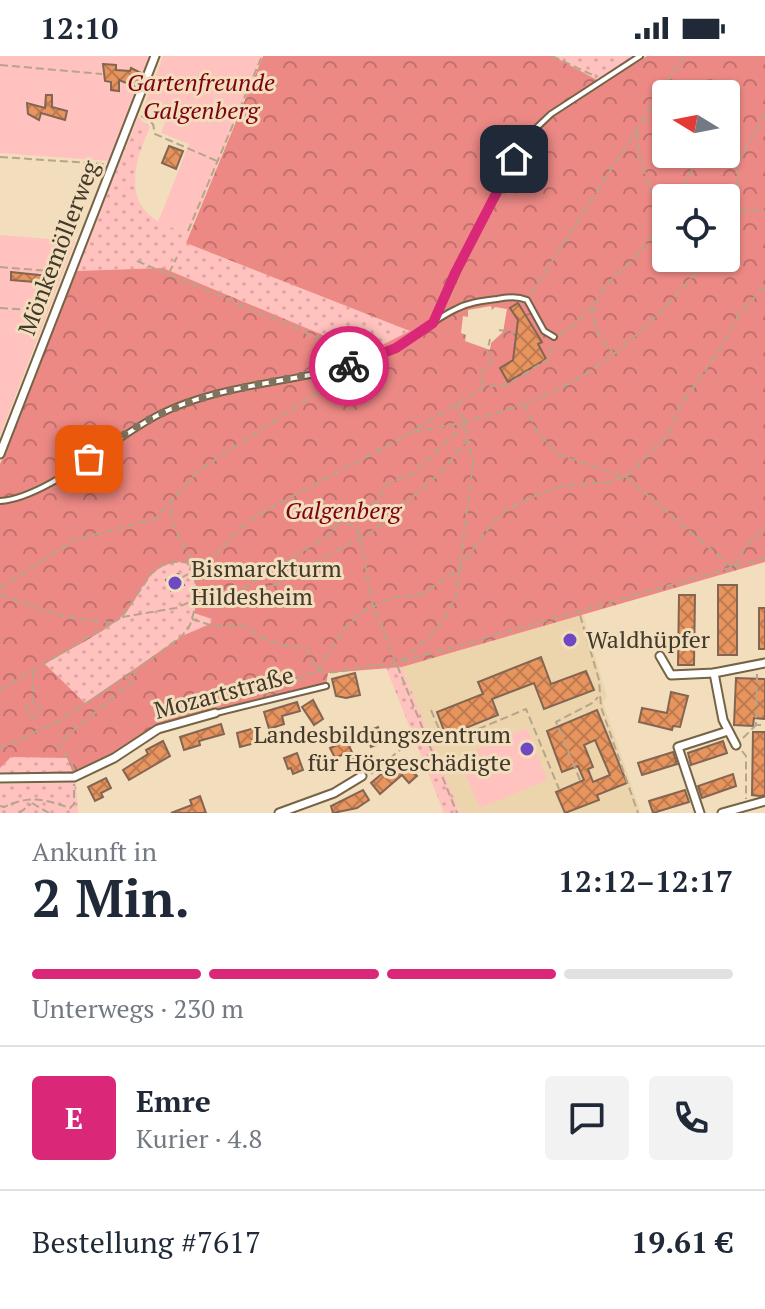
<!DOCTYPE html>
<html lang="de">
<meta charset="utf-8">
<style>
:root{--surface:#fff;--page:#f2f2f3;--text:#1f2937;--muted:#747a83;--line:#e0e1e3;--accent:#db2777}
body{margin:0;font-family:"PT Serif",serif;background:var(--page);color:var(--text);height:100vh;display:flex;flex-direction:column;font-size:30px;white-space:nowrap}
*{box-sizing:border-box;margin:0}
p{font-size:26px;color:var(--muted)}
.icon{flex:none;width:44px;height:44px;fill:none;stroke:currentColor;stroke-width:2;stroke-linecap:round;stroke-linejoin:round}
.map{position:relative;height:757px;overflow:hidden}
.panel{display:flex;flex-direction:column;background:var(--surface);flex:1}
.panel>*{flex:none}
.needle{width:52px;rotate:280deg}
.fabs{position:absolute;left:652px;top:24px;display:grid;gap:16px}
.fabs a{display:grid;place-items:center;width:88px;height:88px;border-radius:8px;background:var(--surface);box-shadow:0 2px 6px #0004;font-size:40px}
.pin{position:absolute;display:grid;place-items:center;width:68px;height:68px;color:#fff;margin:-34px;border-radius:16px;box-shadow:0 4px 12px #0006}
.courier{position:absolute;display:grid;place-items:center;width:80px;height:80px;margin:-40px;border:6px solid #db2777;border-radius:50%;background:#fff;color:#222;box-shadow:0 2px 10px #0007}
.headline em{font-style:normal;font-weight:600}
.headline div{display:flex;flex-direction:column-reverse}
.headline{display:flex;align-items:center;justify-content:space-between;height:136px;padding:0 32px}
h1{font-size:52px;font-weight:600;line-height:60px}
.bar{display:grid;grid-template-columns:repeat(4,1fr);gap:12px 8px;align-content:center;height:96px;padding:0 32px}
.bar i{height:10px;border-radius:6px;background:var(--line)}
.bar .selected{background:var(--accent)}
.bar p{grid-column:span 4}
.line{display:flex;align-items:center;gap:20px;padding:0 32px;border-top:2px solid var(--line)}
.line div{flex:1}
.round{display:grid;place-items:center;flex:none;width:84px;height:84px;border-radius:8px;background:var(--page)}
.status{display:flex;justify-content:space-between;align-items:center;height:56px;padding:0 40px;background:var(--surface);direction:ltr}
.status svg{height:22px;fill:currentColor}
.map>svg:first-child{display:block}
.built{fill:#ecd5ac}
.grass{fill:url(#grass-dots)}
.forest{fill:url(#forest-crowns);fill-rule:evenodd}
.garden{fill:#ffc2be}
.building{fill:url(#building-cross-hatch);stroke:#846552;stroke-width:2;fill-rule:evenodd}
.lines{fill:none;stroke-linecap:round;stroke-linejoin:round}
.service-casing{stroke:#746344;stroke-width:8}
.minor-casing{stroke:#746344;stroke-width:11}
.path{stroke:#b5a58a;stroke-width:2;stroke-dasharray:8 4;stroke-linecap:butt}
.service{stroke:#fff;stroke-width:4}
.minor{stroke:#fff;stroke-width:7}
.done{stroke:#7f735e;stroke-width:8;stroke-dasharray:0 14.4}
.route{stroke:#db2777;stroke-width:10}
.poi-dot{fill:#6f49c1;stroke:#f2debc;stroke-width:3}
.labels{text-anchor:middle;stroke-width:6;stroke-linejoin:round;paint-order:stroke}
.park-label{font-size:24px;font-style:italic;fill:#7e0015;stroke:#f2debc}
.street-label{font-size:24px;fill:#41392c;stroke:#f2debc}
.poi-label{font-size:24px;fill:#41392c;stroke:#f2debc;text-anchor:start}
</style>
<div class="status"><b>12:10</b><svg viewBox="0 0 49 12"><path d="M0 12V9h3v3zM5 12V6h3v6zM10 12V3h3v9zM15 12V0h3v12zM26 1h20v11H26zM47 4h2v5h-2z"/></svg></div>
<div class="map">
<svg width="765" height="757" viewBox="0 0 765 757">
<defs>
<pattern id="grass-dots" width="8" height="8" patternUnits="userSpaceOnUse" patternTransform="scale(2)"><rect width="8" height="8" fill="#ffc2be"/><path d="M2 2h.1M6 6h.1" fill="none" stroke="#dca7a3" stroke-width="1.8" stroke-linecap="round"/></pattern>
<pattern id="forest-crowns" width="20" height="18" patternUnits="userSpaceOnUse" patternTransform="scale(2)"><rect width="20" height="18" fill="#ec8985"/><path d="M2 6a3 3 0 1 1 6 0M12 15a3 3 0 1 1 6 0" fill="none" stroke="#c1716d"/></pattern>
<pattern id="building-cross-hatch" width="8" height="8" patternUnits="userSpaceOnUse" patternTransform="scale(2)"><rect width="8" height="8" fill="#e7945f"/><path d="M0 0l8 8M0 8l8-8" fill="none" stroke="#bd7a4f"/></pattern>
</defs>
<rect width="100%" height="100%" fill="#f2debc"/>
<polygon class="built" points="583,558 607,641 603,646 641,757 460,757 402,611"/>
<g class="grass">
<polygon points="553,0 638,0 599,24"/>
<path d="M138,61L150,71C136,102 121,146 160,166C169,171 180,174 189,178L186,187L411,275L366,297L163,212L76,215Z"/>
<path d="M175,506L192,507L198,542L212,563L210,569L182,580L85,647L45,608C68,594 100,579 120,562C143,542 140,515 175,506Z"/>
<polygon points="402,611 460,757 444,757 386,612"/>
<polygon points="46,700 67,702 72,716 0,718 0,712 11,701"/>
<polygon points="76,726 78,757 0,757 0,728"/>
</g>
<path class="forest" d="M263,0H553L603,27L647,0H765V506L402,611L328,617L326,630L158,673L74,721L0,722V718L72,715L67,702L11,701L0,712V408L76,215L163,212L366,297L410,275L186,187ZM666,38H726V98H666ZM666,142H726V202H666ZM491,250L492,254L495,251L507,253L503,276L491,287L490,294L465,285L466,279L461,277L463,260L468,261V254ZM175,506L192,507L198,542L194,557L212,563L210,568L182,580L85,647L45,608C68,594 100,579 120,562C143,542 140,515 175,506Z"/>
<g class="garden">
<polygon points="0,0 150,0 109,105 0,97"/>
<polygon points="163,0 262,0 189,178 158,166 189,88 161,77 167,61 143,53"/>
<polygon points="0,179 75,185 0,380"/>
<polygon points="527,672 547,724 480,752 458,702"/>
</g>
<g class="building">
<polygon points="103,8 116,9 116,14 130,15 131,12 141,17 136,31 119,24 119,35 111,34 111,26 105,25"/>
<polygon points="46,39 52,39 52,51 67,55 65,64 41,57 39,64 28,58 27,47 45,52"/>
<polygon points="169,90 183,95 176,113 162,107"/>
<polygon points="11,216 48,220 47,227 11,224"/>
<polygon points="518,247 542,286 538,288 546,303 508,326 500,312 513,304 518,264 510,252"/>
<polygon points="178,518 184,529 171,535 166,524"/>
<rect x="718" y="529" width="19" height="70"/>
<polygon points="679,539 695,539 694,609 678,609"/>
<rect x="759" y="552" width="6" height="41"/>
<polygon points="541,601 551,628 586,615 594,634 544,653 534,627 492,643 498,659 446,680 437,656 483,638 478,626"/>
<polygon points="355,617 360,639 346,642 336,640 332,623"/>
<polygon points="736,622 765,623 765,663 754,662 753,670 734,669"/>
<polygon points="671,636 688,640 680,671 673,670 672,674 639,666 642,652 667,657"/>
<polygon points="313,644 323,663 314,669 302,651"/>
<polygon points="297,646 300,655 282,660 284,668 269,673 264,656"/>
<path d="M597,654L627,727L597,739L599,744L565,757L556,736L584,724L578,710L562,716L547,675ZM595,684L610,719L593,726L588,713L593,711L584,689Z"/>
<polygon points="221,668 224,678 199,685 200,689 184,694 180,681"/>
<polygon points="378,671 383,686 371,691 366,676"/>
<polygon points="255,672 259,686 240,691 237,677"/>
<polygon points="753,676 765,676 765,739 760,740 752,739"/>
<polygon points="163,685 170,700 129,724 123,714 148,698 146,694"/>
<polygon points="347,685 354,701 347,706 344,698 335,702 330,692"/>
<polygon points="723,685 727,697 691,709 688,697"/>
<polygon points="673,696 677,708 642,719 638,707"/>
<polygon points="297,697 303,714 293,718 291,712 288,713 284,702"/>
<polygon points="405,706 417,720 409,727 402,719 380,738 371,727 390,711 394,716"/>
<polygon points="733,718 736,730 702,742 698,730"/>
<polygon points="106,722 111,732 101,737 103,741 95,745 88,731"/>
<polygon points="363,734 369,744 357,752 333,757 331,750"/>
<polygon points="685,734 689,746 653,757 649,745"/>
<polygon points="200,740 206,757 171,757 192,749 190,744"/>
</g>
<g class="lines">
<defs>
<g id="service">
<polyline points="434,265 475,177 531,77 551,58 640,0"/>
<path d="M0,445C47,442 116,380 160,358C231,323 312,328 383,298C410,286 430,265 456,253C469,246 483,245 497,243C508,241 517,240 527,244L544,275L554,281"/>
<polyline points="216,657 326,630"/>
</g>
<g id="minor">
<polyline points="0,398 155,0"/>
<polyline points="660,600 671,619 714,617 765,607"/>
<polyline points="714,617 723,664 736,689"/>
<polyline points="0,722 74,721 114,702 158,673 215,657"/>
<polyline points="279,757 334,737 362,720"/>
<polyline points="700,757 678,691 728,675"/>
<polyline points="722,757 765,745"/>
</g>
</defs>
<use href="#service" class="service-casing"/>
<use href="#minor" class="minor-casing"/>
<g class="path">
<polyline points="552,0 597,21"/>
<polyline points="0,9 102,18"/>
<polyline points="141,60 153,68 155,78 217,105"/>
<polyline points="637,75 639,100 655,146 657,170"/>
<polyline points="0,101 104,108"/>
<polyline points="679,142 693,112 716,105 736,110"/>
<polyline points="738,154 765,155"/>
<polyline points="188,175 262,0"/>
<polyline points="726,175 739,149 736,110 765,58"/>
<polyline points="137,205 359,299 359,302"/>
<polyline points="0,211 61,216"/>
<polyline points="169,217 177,201"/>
<polyline points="531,238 684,0"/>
<path d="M594,250C593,276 598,278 613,297"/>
<polyline points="0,252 47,255"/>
<polyline points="499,274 515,277"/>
<polyline points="559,279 567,275 594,249 604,231 637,199 666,164"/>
<polyline points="483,329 479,319 493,304 487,296 490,283"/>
<polyline points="455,347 466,366"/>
<polyline points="524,348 537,376 559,399 626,421 733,512 747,489 765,472"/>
<path d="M414,376C466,367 519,354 566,329C621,300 669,251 707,202"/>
<polyline points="291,444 334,465 352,469 359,476 373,550 457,757"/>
<polyline points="181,522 188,518 192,508"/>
<polyline points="0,532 74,484 155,463 198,415 347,317"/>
<polyline points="0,539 62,560 111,567"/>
<polyline points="197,545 228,542 330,478 345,458 376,446 387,428 414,417 466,367 468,383 442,415 376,473 279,527 241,543 228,542"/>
<polyline points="580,559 599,624 601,651 638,757"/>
<polyline points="122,561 176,552 197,543"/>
<polyline points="192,563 210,569 246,570 258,580 278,588 306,592 317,614"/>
<polyline points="401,605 436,575 456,541 473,407 468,383"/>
<path d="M318,615C337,620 357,610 376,609C386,608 391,611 400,606L765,502"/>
<polyline points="33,616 33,646 26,652 31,661 37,660 40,655 38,649 33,646"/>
<polyline points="757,618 756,669 765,669"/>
<polyline points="0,634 122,561 151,518 162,509 175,506 203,507 215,500 239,473 261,457 398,384 484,331 508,328 548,303 553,286"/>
<polyline points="263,638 317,615 345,572 362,556 394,541 415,540 425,536 458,514 494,465 505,455 529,442 563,430 608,426 626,421 670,377 680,350 721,292 739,258 765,230"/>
<polyline points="431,654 445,687 526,653 559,733"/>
<polyline points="743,682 756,669"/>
<polyline points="0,693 59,665 135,615"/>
<polyline points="742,695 746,700 746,743"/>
<polyline points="73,714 72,708 59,690 62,684 132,626 136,614 182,580 190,569 198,542 192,507 172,466 172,447"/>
<polyline points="371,718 412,684 423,679"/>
<polyline points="580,724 556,666 594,646 598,641"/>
<polyline points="32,747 49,757"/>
<path d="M0,750L4,751C31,739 43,743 70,752L74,748V728"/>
<polyline points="19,757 31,748"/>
</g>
<use href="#service" class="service"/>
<use href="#minor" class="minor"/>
</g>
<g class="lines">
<path class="done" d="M89,403C112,387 137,368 163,357C222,330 286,325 349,310"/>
<polyline class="route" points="349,310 396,292 433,267 455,217 514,103"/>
</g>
<g class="poi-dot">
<circle cx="175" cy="527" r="8"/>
<circle cx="570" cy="584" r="8"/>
<circle cx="527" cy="693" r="8"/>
</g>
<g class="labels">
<g class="park-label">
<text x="201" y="35">Gartenfreunde<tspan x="201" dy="28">Galgenberg</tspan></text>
<text x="343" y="463">Galgenberg</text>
</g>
<g class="street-label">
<text transform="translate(59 192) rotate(-69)" y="8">Mönkemöllerweg</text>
<text transform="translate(224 637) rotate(-15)" y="8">Mozartstraße</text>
</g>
<g class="poi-label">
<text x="191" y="521">Bismarckturm<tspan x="191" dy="28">Hildesheim</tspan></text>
<text x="586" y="592">Waldhüpfer</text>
<text x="511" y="687" text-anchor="end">Landesbildungszentrum<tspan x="511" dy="28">für Hörgeschädigte</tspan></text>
</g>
</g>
</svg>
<div class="fabs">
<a><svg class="needle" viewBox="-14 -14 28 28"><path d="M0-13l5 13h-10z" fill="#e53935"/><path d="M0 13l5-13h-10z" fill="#747a83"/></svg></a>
<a><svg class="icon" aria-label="locate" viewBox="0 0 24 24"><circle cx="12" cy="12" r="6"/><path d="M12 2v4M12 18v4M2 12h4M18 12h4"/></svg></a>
</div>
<div class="pin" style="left:89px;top:403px;background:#ea580c"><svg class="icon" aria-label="bag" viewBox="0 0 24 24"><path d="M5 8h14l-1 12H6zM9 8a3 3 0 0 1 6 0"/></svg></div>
<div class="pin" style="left:514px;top:103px;background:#1f2937"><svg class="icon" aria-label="home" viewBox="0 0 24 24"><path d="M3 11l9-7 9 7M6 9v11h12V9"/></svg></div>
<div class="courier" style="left:349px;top:310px"><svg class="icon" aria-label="bike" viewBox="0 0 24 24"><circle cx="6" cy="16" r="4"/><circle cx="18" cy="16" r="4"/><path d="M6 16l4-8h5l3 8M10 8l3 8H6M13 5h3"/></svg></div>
</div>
<section class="panel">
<div class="headline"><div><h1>2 Min.</h1><p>Ankunft in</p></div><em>12:12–12:17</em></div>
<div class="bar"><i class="selected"></i><i class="selected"></i><i class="selected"></i><i></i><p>Unterwegs · 230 m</p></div>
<div class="line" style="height:144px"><b class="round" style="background:var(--accent);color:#fff">E</b><div><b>Emre</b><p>Kurier · 4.8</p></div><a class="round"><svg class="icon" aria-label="chat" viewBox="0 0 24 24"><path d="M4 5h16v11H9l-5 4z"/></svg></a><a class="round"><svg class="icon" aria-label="phone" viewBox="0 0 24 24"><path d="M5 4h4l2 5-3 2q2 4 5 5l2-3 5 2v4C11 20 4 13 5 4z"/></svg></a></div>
<div class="line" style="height:104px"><div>Bestellung #7617</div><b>19.61 €</b></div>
</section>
